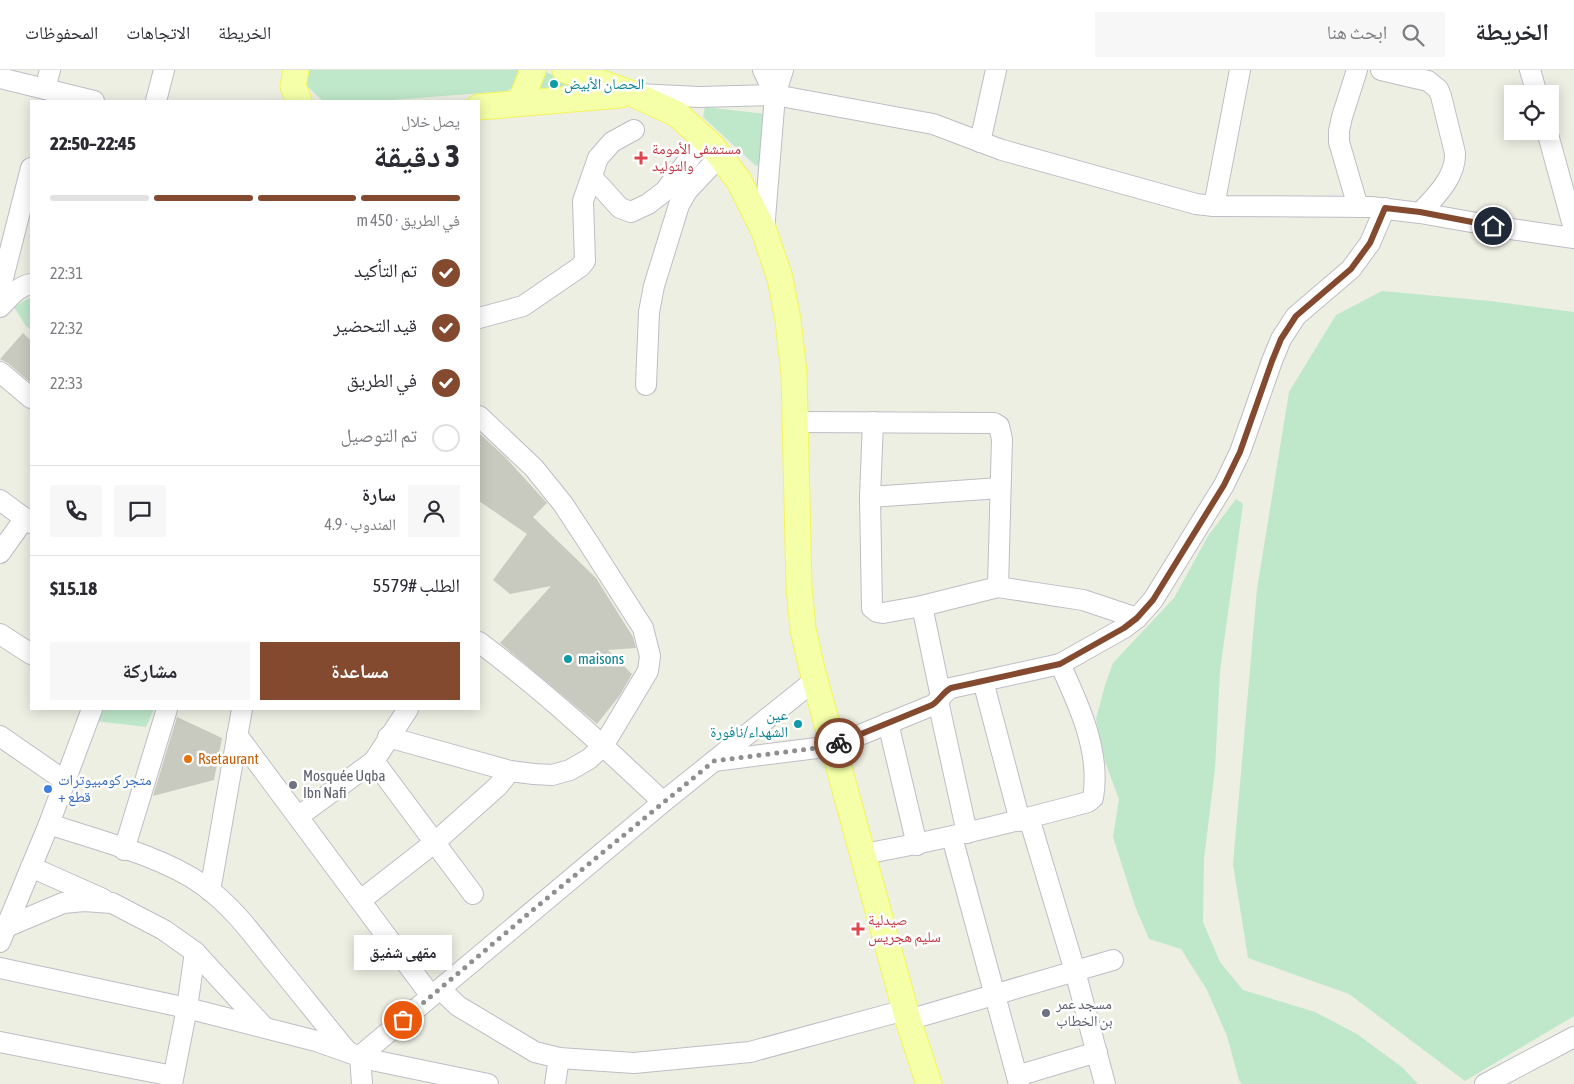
<!DOCTYPE html>
<html lang="ar">
<meta charset="utf-8">
<style>
:root{--surface:#fff;--page:#f7f7f7;--text:#2b2b33;--muted:#7c7c81;--line:#e1e1e2;--accent:#834a2f}
body{margin:0;font-family:"Asap Condensed","Noto Naskh Arabic",sans-serif;background:var(--page);color:var(--text);direction:rtl;height:100vh;display:flex;flex-direction:column;font-size:19px;white-space:nowrap}
*{box-sizing:border-box;margin:0}
p{font-size:16px;color:var(--muted)}
.icon{flex:none;width:28px;height:28px;fill:none;stroke:currentColor;stroke-width:2;stroke-linecap:round;stroke-linejoin:round}
.map{position:relative;flex:1;overflow:hidden;direction:ltr}
.panel{position:absolute;left:30px;top:30px;width:450px;height:610px;display:flex;flex-direction:column;background:var(--surface);border-radius:0px;box-shadow:0 2px 12px #0003;direction:rtl}
.panel>*{flex:none}
.fabs{position:absolute;left:1504px;top:15px;display:grid;gap:10px}
.fabs a{display:grid;place-items:center;width:55px;height:55px;border-radius:0px;background:var(--surface);box-shadow:0 2px 12px #0003;font-size:25px}
.pin{position:absolute;display:grid;place-items:center;width:42px;height:42px;color:#fff;margin:-21px;border:2px solid #fff;border-radius:50%;box-shadow:0 1px 5px #0007}
.courier{position:absolute;display:grid;place-items:center;width:50px;height:50px;margin:-25px;border:4px solid #834a2f;border-radius:50%;background:#fff;color:#222;box-shadow:0 1px 6px #0007}
.bubble{position:absolute;height:35px;border-radius:0px;background:var(--surface);box-shadow:0 2px 12px #0003;font-size:16px;font-weight:800;line-height:35px;text-align:center;direction:rtl}
.headline em{font-style:normal;font-weight:800}
.headline div{display:flex;flex-direction:column-reverse}
.headline{display:flex;align-items:center;justify-content:space-between;height:85px;padding:0 20px}
h1{font-size:32px;font-weight:800;line-height:38px}
.bar{display:grid;grid-template-columns:repeat(4,1fr);gap:8px 5px;align-content:center;height:60px;padding:0 20px}
.bar i{height:6px;border-radius:4px;background:var(--line)}
.bar .on{background:var(--accent)}
.bar p{grid-column:span 4}
.line{display:flex;align-items:center;gap:12px;padding:0 20px;border-top:1px solid var(--line)}
.line div{flex:1}
.round{display:grid;place-items:center;flex:none;width:52px;height:52px;border-radius:0px;background:var(--page)}
ol{padding:0 20px;list-style:none}
li{display:flex;align-items:center;gap:15px;height:55px}
li p{margin-inline-start:auto}
li .icon{padding:5px;border-radius:50%;background:var(--accent);color:#fff;stroke-width:4}
li:last-child{color:var(--muted)}
li i{width:28px;height:28px;border:2px solid var(--line);border-radius:50%}
.button{display:flex;gap:10px;margin-top:auto;padding:10px 20px}
.button a{flex:1;height:58px;border-radius:0px;background:var(--accent);color:#fff;font-size:20px;font-weight:800;line-height:58px;text-align:center}
.button a+a{background:var(--page);color:var(--text)}
header{display:flex;align-items:center;gap:30px;box-sizing:border-box;height:70px;padding:0 25px;background:var(--surface);border-bottom:1px solid var(--line)}
header strong{font-size:24px}
nav{display:flex;gap:28px;margin-inline-start:auto;font-size:18px}
.search{width:350px;height:45px;background:var(--page);display:flex;align-items:center;gap:12px;box-sizing:border-box;padding:0 18px;border-radius:0px;color:var(--muted);font-size:19px}
.map>svg:first-child{display:block}
.green{fill:#bfe7ca}
.building{fill:#c9cabf}
.lines{fill:none;stroke-linecap:round;stroke-linejoin:round}
.minor-casing{stroke:#bdbec5;stroke-width:22}
.major-casing{stroke:#f4f556;stroke-width:27}
.minor{stroke:#fff;stroke-width:20}
.major{stroke:#f4ffa8;stroke-width:25}
.done{stroke:#8e9090;stroke-width:5;stroke-dasharray:0 9}
.route{stroke:#834a2f;stroke-width:6}
.culture-dot{fill:#0f9aa8;stroke:#fff;stroke-width:2}
.health-dot{fill:#e0444e;stroke:#fff;stroke-width:2}
.food-dot{fill:#e8710a;stroke:#fff;stroke-width:2}
.worship-dot{fill:#6b7280;stroke:#fff;stroke-width:2}
.shop-dot{fill:#3f7fe0;stroke:#fff;stroke-width:2}
.labels{text-anchor:middle;stroke-width:5;stroke-linejoin:round;paint-order:stroke}
.culture-label{font-size:15px;fill:#0d838f;stroke:#fff;text-anchor:start}
.health-label{font-size:15px;fill:#be3a42;stroke:#fff;text-anchor:start}
.food-label{font-size:15px;fill:#c56008;stroke:#fff;text-anchor:start}
.worship-label{font-size:15px;fill:#5b616d;stroke:#fff;text-anchor:start}
.shop-label{font-size:15px;fill:#366cbe;stroke:#fff;text-anchor:start}
</style>
<header>
<strong>الخريطة</strong>
<div class="search"><svg class="icon" aria-label="search" viewBox="0 0 24 24"><circle cx="10" cy="10" r="6"/><path d="M15 15l6 6"/></svg>ابحث هنا</div>
<nav><a>الخريطة</a><a>الاتجاهات</a><a>المحفوظات</a></nav>
</header>
<div class="map">
<svg width="1574" height="1014" viewBox="0 0 1574 1014">
<rect width="100%" height="100%" fill="#eeefe3"/>
<g class="green">
<polygon points="305,0 522,0 517,15 507,21 380,31 323,31 307,16"/>
<polygon points="546,2 583,19 539,20"/>
<polygon points="705,37 766,44 763,94 756,96 703,47"/>
<polygon points="1382,221 1490,231 1574,242 1574,946 1465,1011 1349,924 1248,888 1233,794 1257,519 1289,322 1336,245"/>
<polygon points="31,227 31,260 26,256 14,237"/>
<polygon points="1236,429 1243,434 1220,601 1215,699 1204,789 1203,852 1220,892 1243,920 1315,942 1357,964 1403,998 1418,1014 1242,1014 1239,1010 1227,966 1207,920 1181,879 1149,869 1135,836 1113,767 1119,729 1105,692 1096,649 1105,615 1113,593 1174,528 1208,466"/>
<polygon points="99,639 154,639 146,657 95,651"/>
</g>
<g class="building">
<polygon points="23,263 31,271 31,313 8,293 0,289"/>
<polygon points="479,363 505,387 547,433 533,447 596,508 633,567 636,578 608,580 632,604 620,625 597,654 500,573 551,516 510,524 493,510 527,464 479,431"/>
<polygon points="177,647 222,668 214,710 153,726"/>
</g>
<g class="lines">
<defs>
<g id="minor">
<polyline points="763,0 775,25"/>
<polyline points="1357,0 1342,47 1339,61 1339,72 1358,137"/>
<path d="M1381,0L1428,11L1438,19L1441,26L1455,83C1456,107 1436,126 1420,143"/>
<polyline points="1530,0 1537,24"/>
<polyline points="0,8 94,31"/>
<polyline points="45,19 50,0"/>
<polyline points="638,24 699,27 775,25 933,54 1002,80 1196,134 1214,136 1371,137 1420,143 1511,159 1574,168"/>
<polyline points="156,31 164,0"/>
<polyline points="1547,61 1574,159"/>
<polyline points="980,72 996,0"/>
<polyline points="592,107 620,138 631,142 648,134 665,121 705,68"/>
<polyline points="1214,136 1240,0"/>
<polyline points="764,161 775,25 783,0"/>
<polyline points="0,220 31,98"/>
<path d="M0,237C9,228 18,216 31,214"/>
<polyline points="479,248 523,236 580,197 585,191 583,131 598,88 612,72 634,60"/>
<polyline points="0,302 31,328"/>
<polyline points="646,315 649,242 654,216 679,135 687,121 720,86"/>
<polyline points="795,352 994,353 999,356 1002,369 998,517 1083,530 1137,548"/>
<polyline points="873,352 870,427 872,538 877,542 883,543 922,536 941,627"/>
<polyline points="870,427 1000,418"/>
<polyline points="0,430 31,453"/>
<polyline points="0,483 25,448"/>
<polyline points="922,536 998,517"/>
<polyline points="0,564 31,584"/>
<path d="M479,572C544,621 604,676 663,732"/>
<polyline points="983,611 1020,751"/>
<polyline points="938,631 967,763"/>
<polyline points="408,639 374,691 473,824"/>
<polyline points="888,653 917,775"/>
<polyline points="237,665 431,926"/>
<polyline points="0,666 65,711"/>
<polyline points="388,667 510,701 534,704 552,705 570,700 589,689 603,676 648,601 650,586 643,558 588,472 563,434 534,398 479,346"/>
<path d="M714,691L833,676L933,635C940,630 943,622 951,618L1060,594L1124,558L1137,548L1153,530L1224,415L1240,382L1272,291L1281,269L1296,246L1351,199L1370,173L1385,138"/>
<polyline points="299,746 374,691"/>
<polyline points="1029,748 1075,901 1105,1014"/>
<path d="M49,754C97,770 162,786 203,815C231,835 252,863 273,890C298,920 322,951 347,981"/>
<polyline points="952,767 1019,1014"/>
<polyline points="124,780 167,639"/>
<path d="M863,784C939,771 1014,752 1088,732L1093,728C1101,682 1079,635 1060,594"/>
<polyline points="31,797 103,829"/>
<polyline points="210,821 242,639"/>
<polyline points="361,830 434,773 498,716 510,701"/>
<polyline points="0,855 6,857 63,833 84,831 112,833 164,860 195,882 187,938 172,1014"/>
<polyline points="0,872 49,754 92,639"/>
<polyline points="195,882 264,957"/>
<polyline points="0,898 187,938 316,971 367,989 488,1014"/>
<polyline points="440,919 458,936 535,982 559,988 634,993 750,982 905,940"/>
<polyline points="908,950 1113,890"/>
<polyline points="0,972 173,1006"/>
<polyline points="1017,1006 1097,982"/>
<polyline points="362,1014 360,986 663,732 815,610"/>
<polyline points="555,1014 559,988"/>
<polyline points="1485,1014 1574,967"/>
</g>
<g id="major">
<polyline points="296,0 293,16 299,31"/>
<polyline points="565,0 633,24 677,44 713,77 739,111 764,161 780,208 788,250 794,303 799,516 803,559 812,599 908,950 929,1014"/>
<polyline points="520,33 533,0"/>
<polyline points="479,37 620,25"/>
</g>
</defs>
<use href="#minor" class="minor-casing"/>
<use href="#major" class="major-casing"/>
<use href="#minor" class="minor"/>
<use href="#major" class="major"/>
</g>
<g class="lines">
<polyline class="done" points="403,950 534,839 714,691 833,676 839,673"/>
<path class="route" d="M839,673L932,635C940,630 943,622 951,618L1060,594L1124,558L1137,548L1153,530L1224,415L1240,382L1272,291L1281,269L1296,246L1351,199L1370,173L1385,138L1420,142L1493,156"/>
</g>
<g class="culture-dot">
<circle cx="554" cy="14" r="5"/>
<circle cx="568" cy="589" r="5"/>
<circle cx="798" cy="654" r="5"/>
</g>
<g class="health-dot">
<path d="M638.5 80.5h5v5h5v5h-5v5h-5v-5h-5v-5h5z"/>
<path d="M855.5 851.5h5v5h5v5h-5v5h-5v-5h-5v-5h5z"/>
</g>
<circle class="food-dot" cx="188" cy="689" r="5"/>
<g class="worship-dot">
<circle cx="293" cy="715" r="5"/>
<circle cx="1046" cy="943" r="5"/>
</g>
<circle class="shop-dot" cx="48" cy="719" r="5"/>
<g class="labels">
<g class="culture-label">
<text x="564" y="19">الحصان الأبيض</text>
<text x="578" y="594">maisons</text>
<text x="788" y="650" text-anchor="end">عين<tspan x="788" dy="17">الشهداء/نافورة</tspan></text>
</g>
<g class="health-label">
<text x="652" y="84">مستشفى الأمومة<tspan x="652" dy="17">والتوليد</tspan></text>
<text x="868" y="855">صيدلية<tspan x="868" dy="17">سليم هجريس</tspan></text>
</g>
<g class="food-label">
<text x="198" y="694">Rsetaurant</text>
</g>
<g class="worship-label">
<text x="303" y="711">Mosquée Uqba<tspan x="303" dy="17">Ibn Nafi</tspan></text>
<text x="1056" y="939">مسجد عمر<tspan x="1056" dy="17">بن الخطاب</tspan></text>
</g>
<g class="shop-label">
<text x="58" y="715">متجر كومبيوترات<tspan x="58" dy="17">+ قطع</tspan></text>
</g>
</g>
</svg>
<div class="fabs">
<a><svg class="icon" aria-label="locate" viewBox="0 0 24 24"><circle cx="12" cy="12" r="6"/><path d="M12 2v4M12 18v4M2 12h4M18 12h4"/></svg></a>
</div>
<div class="pin" style="left:403px;top:950px;background:#ea580c"><svg class="icon" aria-label="bag" viewBox="0 0 24 24"><path d="M5 8h14l-1 12H6zM9 8a3 3 0 0 1 6 0"/></svg></div>
<div class="pin" style="left:1493px;top:156px;background:#1f2937"><svg class="icon" aria-label="home" viewBox="0 0 24 24"><path d="M3 11l9-7 9 7M6 9v11h12V9"/></svg></div>
<div class="courier" style="left:839px;top:673px"><svg class="icon" aria-label="bike" viewBox="0 0 24 24"><circle cx="6" cy="16" r="4"/><circle cx="18" cy="16" r="4"/><path d="M6 16l4-8h5l3 8M10 8l3 8H6M13 5h3"/></svg></div>
<div class="bubble" style="left:354px;top:865px;width:98px">مقهى شفيق</div>
<section class="panel">
<div class="headline"><div><h1>3 دقيقة</h1><p>يصل خلال</p></div><em>22:45–22:50</em></div>
<div class="bar"><i class="on"></i><i class="on"></i><i class="on"></i><i></i><p>في الطريق · 450 m</p></div>
<ol>
<li><svg class="icon" aria-label="check" viewBox="0 0 24 24"><path d="M5 12l5 5 9-10"/></svg>تم التأكيد<p>22:31</p></li>
<li><svg class="icon" aria-label="check" viewBox="0 0 24 24"><path d="M5 12l5 5 9-10"/></svg>قيد التحضير<p>22:32</p></li>
<li><svg class="icon" aria-label="check" viewBox="0 0 24 24"><path d="M5 12l5 5 9-10"/></svg>في الطريق<p>22:33</p></li>
<li><i></i>تم التوصيل</li>
</ol>
<div class="line" style="height:90px"><a class="round"><svg class="icon" aria-label="person" viewBox="0 0 24 24"><circle cx="12" cy="8" r="4"/><path d="M4 21q1-7 8-7t8 7"/></svg></a><div><b>سارة</b><p>المندوب · 4.9</p></div><a class="round"><svg class="icon" aria-label="chat" viewBox="0 0 24 24"><path d="M4 5h16v11H9l-5 4z"/></svg></a><a class="round"><svg class="icon" aria-label="phone" viewBox="0 0 24 24"><path d="M5 4h4l2 5-3 2q2 4 5 5l2-3 5 2v4C11 20 4 13 5 4z"/></svg></a></div>
<div class="line" style="height:65px"><div>الطلب #5579</div><b>$15.18</b></div>
<div class="button"><a>مساعدة</a><a>مشاركة</a></div>
</section>
</div>
